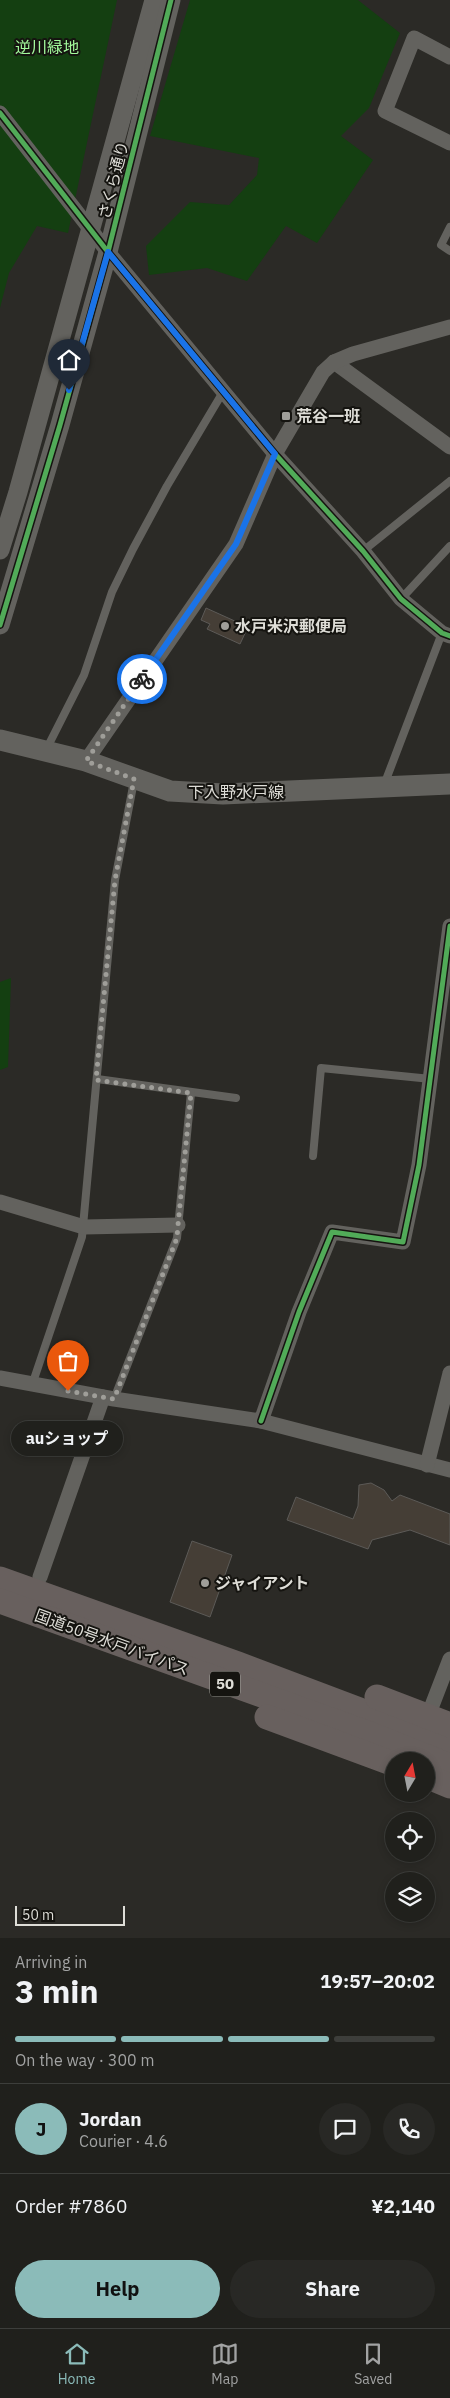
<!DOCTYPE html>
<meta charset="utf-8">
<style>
:root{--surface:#20201c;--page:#282825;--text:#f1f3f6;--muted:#a2a3a3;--line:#3d3e3b;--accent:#8bbbb9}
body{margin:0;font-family:"IBM Plex Sans","Noto Sans JP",sans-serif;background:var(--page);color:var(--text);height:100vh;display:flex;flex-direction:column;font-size:19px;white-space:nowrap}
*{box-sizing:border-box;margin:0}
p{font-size:16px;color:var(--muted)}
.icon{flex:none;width:28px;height:28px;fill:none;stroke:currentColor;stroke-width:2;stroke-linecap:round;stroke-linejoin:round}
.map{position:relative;height:1938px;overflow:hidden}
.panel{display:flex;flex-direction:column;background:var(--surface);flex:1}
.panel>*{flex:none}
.needle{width:32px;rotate:10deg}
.buttons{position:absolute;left:385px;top:1752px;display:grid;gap:10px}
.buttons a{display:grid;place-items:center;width:50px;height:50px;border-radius:50%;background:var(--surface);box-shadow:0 2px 8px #0003,0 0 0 1px var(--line);font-size:25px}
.scale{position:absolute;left:15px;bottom:12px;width:110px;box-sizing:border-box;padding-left:5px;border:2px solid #deddd7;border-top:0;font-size:14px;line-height:18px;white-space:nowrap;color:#deddd7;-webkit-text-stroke:4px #151410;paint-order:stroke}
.pin{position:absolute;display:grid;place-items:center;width:42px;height:42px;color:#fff;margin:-51px -21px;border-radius:50% 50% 50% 0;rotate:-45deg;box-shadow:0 0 5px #0007}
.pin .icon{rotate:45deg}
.courier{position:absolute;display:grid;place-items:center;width:50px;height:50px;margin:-25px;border:4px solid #1a73e8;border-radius:50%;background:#fff;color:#222;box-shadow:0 1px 6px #0007}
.bubble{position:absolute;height:35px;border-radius:18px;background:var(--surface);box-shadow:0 2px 8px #0003,0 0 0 1px var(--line);font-size:16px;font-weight:700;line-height:35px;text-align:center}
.head em{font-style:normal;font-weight:700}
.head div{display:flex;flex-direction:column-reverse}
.head{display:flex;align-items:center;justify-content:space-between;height:85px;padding:0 15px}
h1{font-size:32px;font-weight:700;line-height:38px}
.bar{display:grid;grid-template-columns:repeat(4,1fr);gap:8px 5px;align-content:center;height:60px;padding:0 15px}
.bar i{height:6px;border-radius:4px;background:var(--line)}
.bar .selected{background:var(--accent)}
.bar p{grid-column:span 4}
.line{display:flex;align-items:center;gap:12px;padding:0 15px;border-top:1px solid var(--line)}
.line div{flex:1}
.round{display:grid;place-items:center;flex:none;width:52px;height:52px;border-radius:26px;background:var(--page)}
.primary-button{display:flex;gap:10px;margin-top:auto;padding:10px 15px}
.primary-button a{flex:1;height:58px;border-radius:30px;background:var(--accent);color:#111;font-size:20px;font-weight:700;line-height:58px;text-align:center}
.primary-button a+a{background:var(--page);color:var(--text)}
.tab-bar{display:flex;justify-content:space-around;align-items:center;height:70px;border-top:1px solid var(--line);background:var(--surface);font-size:14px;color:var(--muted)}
.tab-bar a{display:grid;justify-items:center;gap:2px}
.tab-bar .selected{color:var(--accent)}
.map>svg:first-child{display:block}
.green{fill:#143f11}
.building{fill:#453e36;stroke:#5c5a57}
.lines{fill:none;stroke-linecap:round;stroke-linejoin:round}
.service{stroke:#63625e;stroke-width:8}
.minor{stroke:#63625e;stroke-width:15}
.tertiary{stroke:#63625e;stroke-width:19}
.secondary{stroke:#63625e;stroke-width:21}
.trunk{stroke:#68605e;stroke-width:25}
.cycleway-casing{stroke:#151410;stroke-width:8}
.cycleway{stroke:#51ab58;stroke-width:5}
.done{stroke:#9f9e99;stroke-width:5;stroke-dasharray:0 9}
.route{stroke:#1a73e8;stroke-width:6}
.poi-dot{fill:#9f9e99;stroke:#151410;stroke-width:2}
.labels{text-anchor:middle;stroke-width:4;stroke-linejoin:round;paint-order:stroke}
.shield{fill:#151410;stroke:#a2a19b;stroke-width:1}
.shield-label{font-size:15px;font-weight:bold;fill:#deddd7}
.park-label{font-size:16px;fill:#a3f99c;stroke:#151410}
.street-label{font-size:16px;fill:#deddd7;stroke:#151410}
.poi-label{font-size:16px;font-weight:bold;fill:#deddd7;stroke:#151410;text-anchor:start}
</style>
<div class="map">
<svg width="450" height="1938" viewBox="0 0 450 1938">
<rect width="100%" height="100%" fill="#2b2a26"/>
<g class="green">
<polygon points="0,0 117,0 68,233 37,226 9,273 0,308"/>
<polygon points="190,0 358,0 400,33 369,108 341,136 373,160 317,243 286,226 247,281 207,268 149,275 146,246 190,202 229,205 257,175 259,158 150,136"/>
<polygon points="11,978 8,1067 0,1070 0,982"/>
</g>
<g class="building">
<polygon points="206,608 248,627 240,644 207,629 210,624 201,620"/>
<polygon points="371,1483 384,1490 392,1501 400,1495 450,1514 450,1545 410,1530 372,1540 368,1549 287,1520 296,1497 353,1519 358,1506 359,1485"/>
<polygon points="192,1541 232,1555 210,1617 170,1602"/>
</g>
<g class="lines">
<g class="service">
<polyline points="450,227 441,245 450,251"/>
<polyline points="363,551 450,481"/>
<polyline points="401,599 450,546"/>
<polyline points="46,750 84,675 112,592 133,549 167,486 223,392"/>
<polyline points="384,785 442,633"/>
<polyline points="97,1079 236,1098"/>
<polyline points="313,1156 321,1068 431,1079"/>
<polyline points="32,1385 82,1237 115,880 134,781"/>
<polyline points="114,1399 177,1238 191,1093"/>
</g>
<g class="minor">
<polyline points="450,57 414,38 385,111 450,143"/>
<polyline points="0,113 108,252 275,454 363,551 401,599 442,633 450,636"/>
<polyline points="334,362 450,447"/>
<polyline points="86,761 236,544 275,454 323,372 334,362 353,354 450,327"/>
<polyline points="0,1202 84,1227 178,1225"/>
<polyline points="0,1378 114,1399 261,1421 450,1470"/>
<polyline points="261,1421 299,1312 332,1232 403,1242 419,1165 450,926"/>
<polyline points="427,1465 450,1373"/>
<polyline points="40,1577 103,1397"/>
<polyline points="428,1716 450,1659"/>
</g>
<g class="tertiary">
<polyline points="0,550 18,492 154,0"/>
<polyline points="0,625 60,425 108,252 171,0"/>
</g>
<polyline class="secondary" points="0,740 86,761 170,791 223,794 450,784"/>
<g class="trunk">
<polyline points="0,1579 238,1664 450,1744"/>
<polyline points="0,1601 370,1734 450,1766"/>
<polyline points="377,1697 450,1725"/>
<polyline points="267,1717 394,1764"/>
<polyline points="426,1776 450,1786"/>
</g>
<defs>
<g id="cycleway">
<polyline points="0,113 108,252 275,454 363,551 401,599 442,633 450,636"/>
<polyline points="0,625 60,425 108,252 171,0"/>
<polyline points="261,1421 299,1312 332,1232 403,1242 419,1165 450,926"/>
</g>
</defs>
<use href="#cycleway" class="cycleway-casing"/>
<use href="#cycleway" class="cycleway"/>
</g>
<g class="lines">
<polyline class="done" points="68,1391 114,1399 177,1238 178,1225 191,1093 96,1080 115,880 134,779 86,761 142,679"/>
<polyline class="route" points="69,390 108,252 275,454 236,544 142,679"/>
</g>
<g class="poi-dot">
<rect x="281" y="411" width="10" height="10" rx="2.5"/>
<circle cx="225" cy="626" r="5"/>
<circle cx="205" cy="1583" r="5"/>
</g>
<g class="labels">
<rect class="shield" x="210" y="1671.5" width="30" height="25" rx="4"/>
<g class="shield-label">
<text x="225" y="1689">50</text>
</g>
<g class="park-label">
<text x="47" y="53">逆川緑地</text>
</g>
<g class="street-label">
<text transform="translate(113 180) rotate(-76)" y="6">さくら通り</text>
<text x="236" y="798">下入野水戸線</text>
<text transform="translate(112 1642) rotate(20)" y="6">国道50号水戸バイパス</text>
</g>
<g class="poi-label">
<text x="296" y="422">荒谷一班</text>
<text x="235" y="632">水戸米沢郵便局</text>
<text x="215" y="1589">ジャイアント</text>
</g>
</g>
</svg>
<div class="buttons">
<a><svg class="needle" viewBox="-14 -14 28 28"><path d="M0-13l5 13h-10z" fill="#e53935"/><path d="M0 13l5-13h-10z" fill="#a2a3a3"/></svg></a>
<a><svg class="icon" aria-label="locate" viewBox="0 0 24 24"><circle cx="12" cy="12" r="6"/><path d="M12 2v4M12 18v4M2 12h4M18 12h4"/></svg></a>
<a><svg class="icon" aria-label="layers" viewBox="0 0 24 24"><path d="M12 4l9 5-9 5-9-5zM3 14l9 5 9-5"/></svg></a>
</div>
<div class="scale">50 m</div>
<div class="pin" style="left:68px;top:1391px;background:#ea580c"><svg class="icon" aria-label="bag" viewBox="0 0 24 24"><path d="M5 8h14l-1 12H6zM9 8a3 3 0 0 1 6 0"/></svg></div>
<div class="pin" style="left:69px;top:390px;background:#1f2937"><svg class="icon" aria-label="home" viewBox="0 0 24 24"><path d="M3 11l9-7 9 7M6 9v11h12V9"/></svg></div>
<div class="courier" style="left:142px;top:679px"><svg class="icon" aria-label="bike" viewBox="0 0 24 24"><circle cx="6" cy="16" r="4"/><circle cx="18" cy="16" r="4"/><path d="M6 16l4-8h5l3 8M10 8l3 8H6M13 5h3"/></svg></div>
<div class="bubble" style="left:11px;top:1421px;width:112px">auショップ</div>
</div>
<section class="panel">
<div class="head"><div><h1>3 min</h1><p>Arriving in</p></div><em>19:57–20:02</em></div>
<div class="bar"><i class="selected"></i><i class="selected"></i><i class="selected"></i><i></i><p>On the way · 300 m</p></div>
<div class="line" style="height:90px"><b class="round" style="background:var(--accent);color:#111">J</b><div><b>Jordan</b><p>Courier · 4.6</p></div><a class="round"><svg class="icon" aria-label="chat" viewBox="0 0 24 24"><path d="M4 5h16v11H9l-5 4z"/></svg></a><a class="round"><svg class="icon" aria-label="phone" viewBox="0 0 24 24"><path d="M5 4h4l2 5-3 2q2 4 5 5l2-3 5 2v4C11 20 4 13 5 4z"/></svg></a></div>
<div class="line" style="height:65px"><div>Order #7860</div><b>¥2,140</b></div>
<div class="primary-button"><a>Help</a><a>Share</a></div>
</section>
<nav class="tab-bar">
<a class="selected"><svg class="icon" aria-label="home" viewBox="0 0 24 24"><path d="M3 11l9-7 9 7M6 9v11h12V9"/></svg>Home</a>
<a><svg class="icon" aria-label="map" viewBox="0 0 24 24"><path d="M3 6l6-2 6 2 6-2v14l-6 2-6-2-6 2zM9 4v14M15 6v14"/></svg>Map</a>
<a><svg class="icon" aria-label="saved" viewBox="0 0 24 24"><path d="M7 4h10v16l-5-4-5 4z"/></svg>Saved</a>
</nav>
